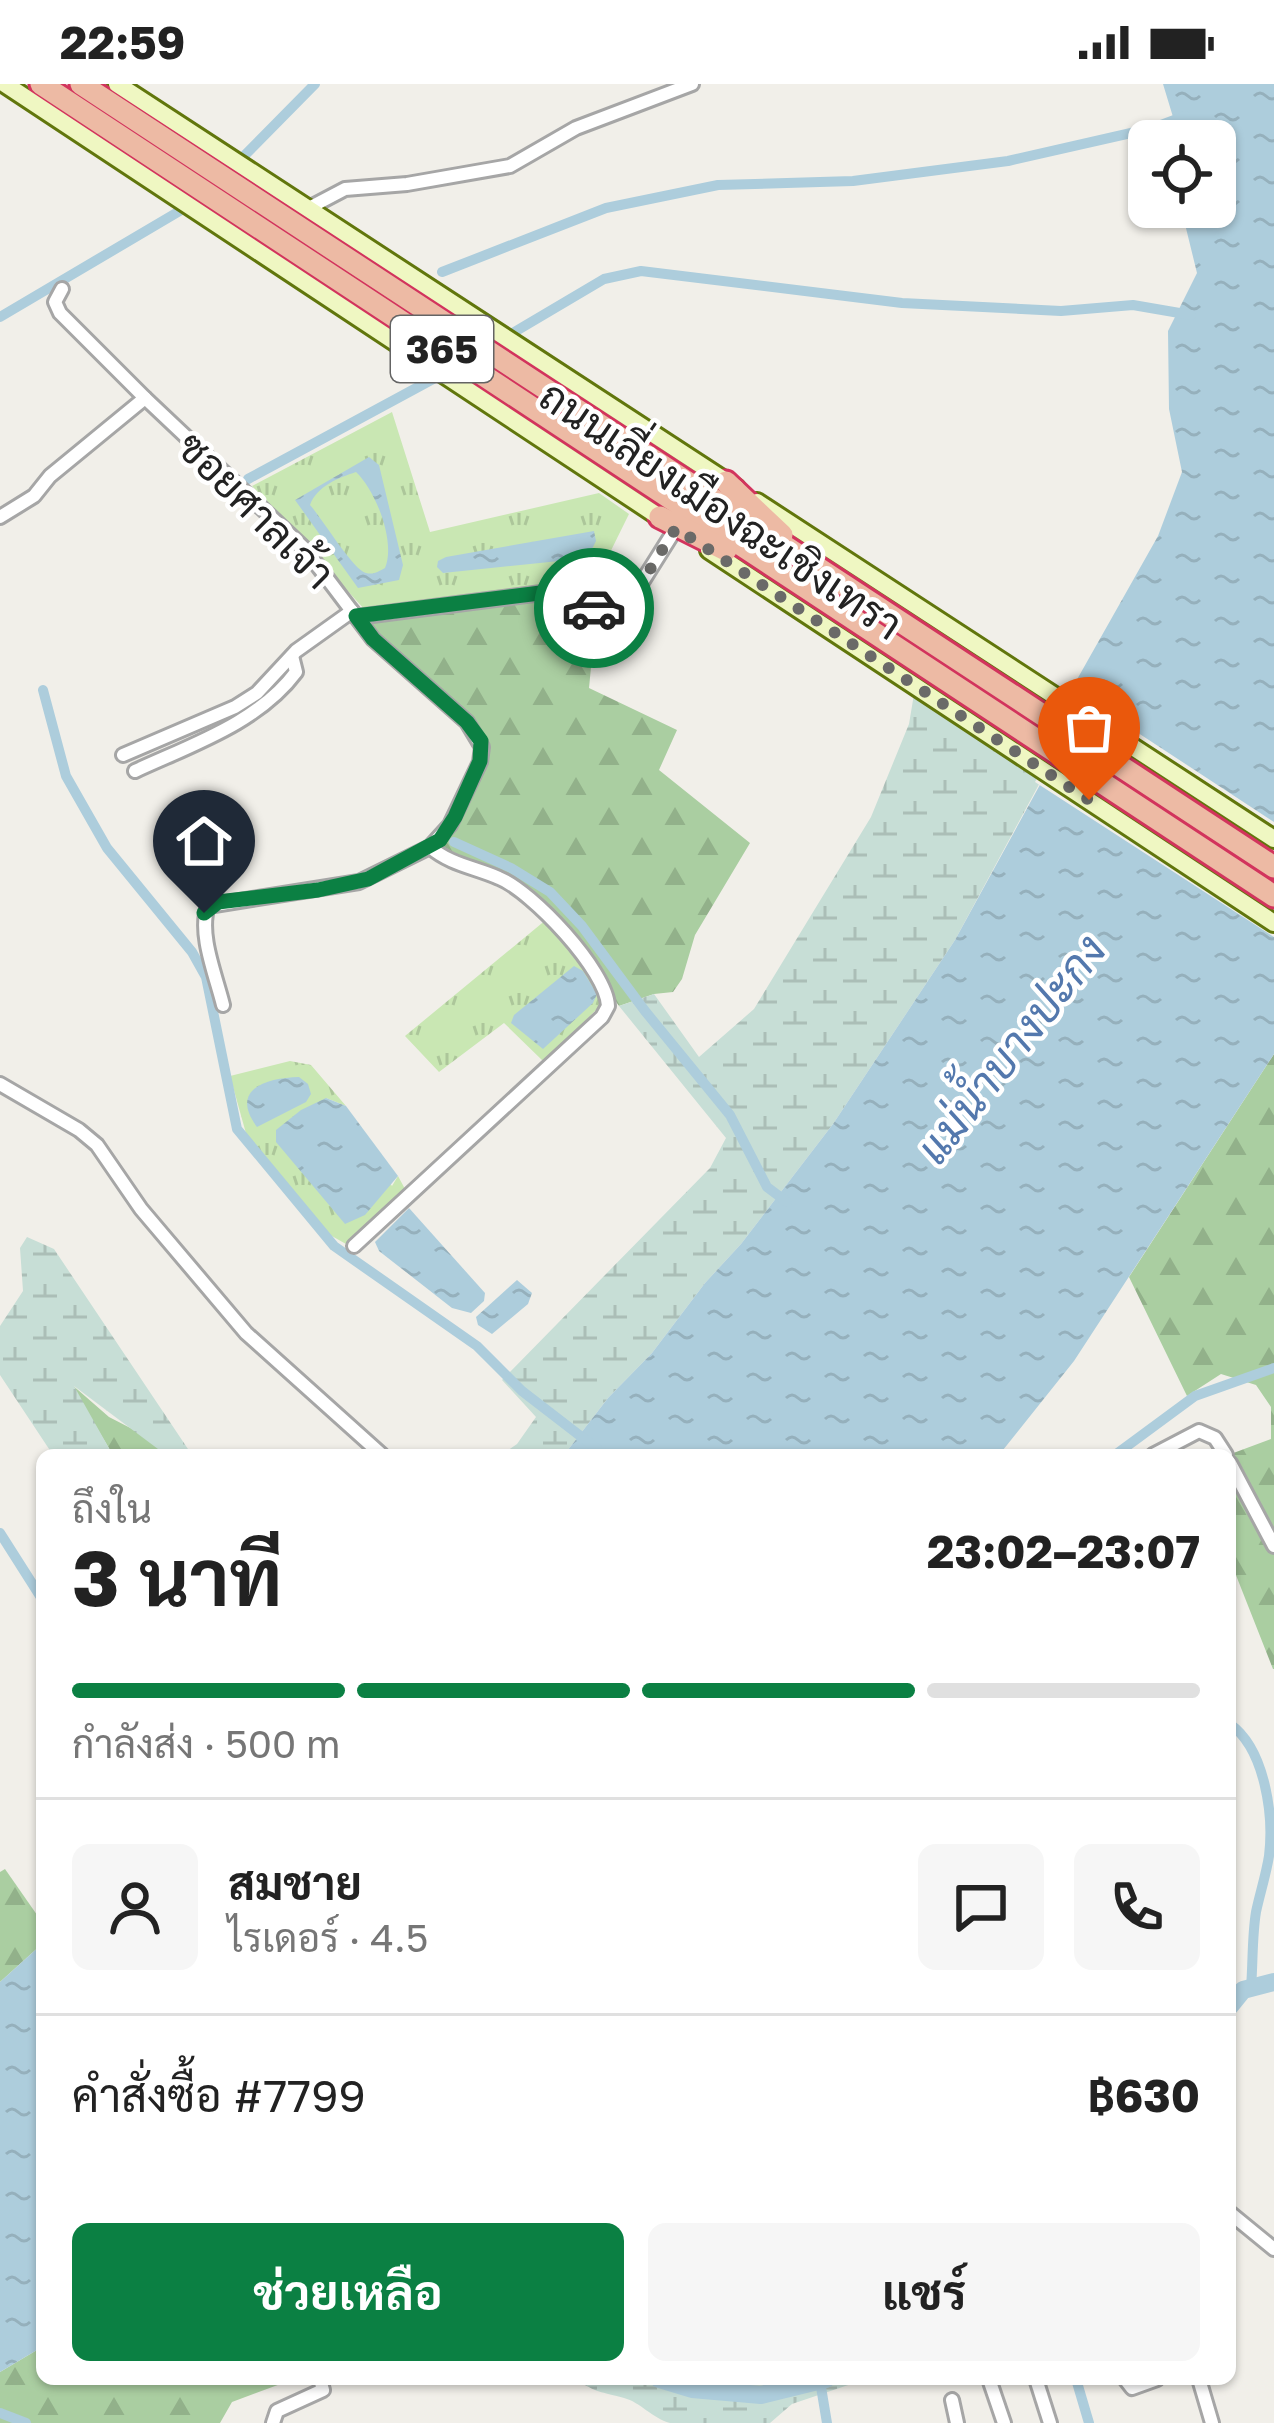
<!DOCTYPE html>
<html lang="th">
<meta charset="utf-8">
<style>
:root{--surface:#fff;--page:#f6f6f6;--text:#222;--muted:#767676;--line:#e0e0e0;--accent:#0b8043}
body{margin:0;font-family:"Golos Text",Sarabun,sans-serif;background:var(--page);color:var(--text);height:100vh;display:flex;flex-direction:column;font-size:45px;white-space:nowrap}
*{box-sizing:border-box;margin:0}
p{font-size:39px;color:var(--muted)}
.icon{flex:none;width:66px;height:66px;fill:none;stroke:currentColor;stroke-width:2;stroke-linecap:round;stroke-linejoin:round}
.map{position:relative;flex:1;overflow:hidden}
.drawer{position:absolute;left:36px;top:1365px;width:1200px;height:936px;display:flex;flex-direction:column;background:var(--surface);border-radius:18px;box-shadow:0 3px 9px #0004}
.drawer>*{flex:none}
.buttons{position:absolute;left:1128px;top:36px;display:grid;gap:24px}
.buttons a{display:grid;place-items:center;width:108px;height:108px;border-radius:18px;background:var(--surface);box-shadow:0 3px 9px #0004;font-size:60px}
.pin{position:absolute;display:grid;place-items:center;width:102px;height:102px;color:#fff;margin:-123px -51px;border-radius:50% 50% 50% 0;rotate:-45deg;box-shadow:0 0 12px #0007}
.pin .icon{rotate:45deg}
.courier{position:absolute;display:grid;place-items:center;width:120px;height:120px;margin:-60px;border:9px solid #0b8043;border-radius:50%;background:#fff;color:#222;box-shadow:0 3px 15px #0007}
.head em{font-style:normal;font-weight:700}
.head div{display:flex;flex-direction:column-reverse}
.head{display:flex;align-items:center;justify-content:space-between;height:204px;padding:0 36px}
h1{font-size:78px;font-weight:700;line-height:90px}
.bar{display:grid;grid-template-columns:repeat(4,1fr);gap:18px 12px;align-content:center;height:144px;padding:0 36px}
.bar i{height:15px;border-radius:9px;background:var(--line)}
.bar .active{background:var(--accent)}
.bar p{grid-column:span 4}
.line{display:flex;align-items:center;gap:30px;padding:0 36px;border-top:3px solid var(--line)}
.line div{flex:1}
.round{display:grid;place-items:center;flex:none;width:126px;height:126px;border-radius:18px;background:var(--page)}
.button{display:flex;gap:24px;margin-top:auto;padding:24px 36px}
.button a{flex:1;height:138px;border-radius:18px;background:var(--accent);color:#fff;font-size:48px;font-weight:700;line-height:138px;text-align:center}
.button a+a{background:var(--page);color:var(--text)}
.status{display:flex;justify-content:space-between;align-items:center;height:84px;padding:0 60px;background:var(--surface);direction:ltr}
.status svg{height:33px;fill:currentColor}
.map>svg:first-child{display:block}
.grass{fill:url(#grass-tufts)}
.forest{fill:url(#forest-firs)}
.wetland{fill:url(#wetland-marsh)}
.water{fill:url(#water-ripples);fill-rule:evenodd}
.pier{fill:#f1efe9}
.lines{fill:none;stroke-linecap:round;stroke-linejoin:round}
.canal{stroke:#adcddc;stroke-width:10}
.river{stroke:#adcddc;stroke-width:18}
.minor-casing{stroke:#a6a6a6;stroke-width:18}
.secondary-casing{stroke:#61760c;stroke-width:22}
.trunk-casing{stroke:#d2345d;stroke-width:27}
.minor{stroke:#fff;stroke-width:12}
.secondary{stroke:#eff7c2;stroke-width:16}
.trunk{stroke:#edbaa4;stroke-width:21}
.done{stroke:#6a6a68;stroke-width:12;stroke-dasharray:0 21.6}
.route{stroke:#0b8043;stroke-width:15}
.labels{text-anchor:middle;stroke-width:9;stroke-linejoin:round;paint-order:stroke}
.shield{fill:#fff;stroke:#646464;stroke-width:3}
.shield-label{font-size:39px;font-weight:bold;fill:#222}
.street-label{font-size:42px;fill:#222;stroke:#fff}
.water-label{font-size:45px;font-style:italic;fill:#5378ad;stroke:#fff}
</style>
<div class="status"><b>22:59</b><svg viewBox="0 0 49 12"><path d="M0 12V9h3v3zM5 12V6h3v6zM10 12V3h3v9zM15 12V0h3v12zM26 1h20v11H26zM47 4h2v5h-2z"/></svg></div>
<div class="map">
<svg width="1274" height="2339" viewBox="0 0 1274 2339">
<defs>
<pattern id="grass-tufts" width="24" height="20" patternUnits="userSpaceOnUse" patternTransform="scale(3)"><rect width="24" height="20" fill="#c9e7b3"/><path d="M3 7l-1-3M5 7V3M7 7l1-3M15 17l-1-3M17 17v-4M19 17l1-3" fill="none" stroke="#acc69a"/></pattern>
<pattern id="forest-firs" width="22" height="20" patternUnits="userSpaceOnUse" patternTransform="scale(3)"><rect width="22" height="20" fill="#aacea1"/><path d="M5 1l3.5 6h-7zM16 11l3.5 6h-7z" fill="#92b18a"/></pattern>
<pattern id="wetland-marsh" width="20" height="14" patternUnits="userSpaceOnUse" patternTransform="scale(3)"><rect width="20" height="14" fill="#c7ded6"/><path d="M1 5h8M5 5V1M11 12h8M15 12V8" fill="none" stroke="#abbeb7"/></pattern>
<pattern id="water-ripples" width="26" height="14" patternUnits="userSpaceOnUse" patternTransform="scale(3)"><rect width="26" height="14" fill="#adcddc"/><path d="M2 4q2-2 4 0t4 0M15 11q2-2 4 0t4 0" fill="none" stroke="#95b0bc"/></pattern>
</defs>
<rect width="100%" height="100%" fill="#f1efe9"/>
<g class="grass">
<polygon points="392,328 430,448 599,409 629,430 592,505 365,526 252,402"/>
<polygon points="547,835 598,903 604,914 600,922 544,978 504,939 439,988 405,952"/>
<polygon points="290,977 311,981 346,1022 326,1014 392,1102 398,1092 405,1105 346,1160 330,1151 247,1053 230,992"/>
</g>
<g class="forest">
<polygon points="570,511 597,521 589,604 677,646 659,686 750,759 695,851 682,895 673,908 654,910 619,922 544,816 442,762 477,696 486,657 476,642 370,544 367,535"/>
<polygon points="1274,970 1274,1585 1273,1585 1230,1476 1233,1404 1228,1371 1271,1355 1271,1323 1256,1301 1221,1290 1187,1312 1129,1193"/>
<polygon points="70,1299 109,1333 144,1351 166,1371 118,1371 110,1366"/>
<polygon points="5,1785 42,1838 42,1860 0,1898 0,1788"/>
<polygon points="42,2263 42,2295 294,2295 232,2318 220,2339 0,2339 0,2288"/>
</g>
<g class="wetland">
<polygon points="917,592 1051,678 955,856 833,1040 741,1160 705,1199 652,1269 608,1314 564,1371 501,1371 517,1360 536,1333 502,1296 710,1084 726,1054 619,922 654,910 699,973 754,925 871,733 909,640"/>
<polygon points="27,1153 54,1165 192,1371 166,1371 74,1302 110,1366 118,1371 53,1371 0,1291 0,1242 23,1207 20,1164"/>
<path d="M575,2295H866L792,2320L770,2339H670C652,2334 640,2318 624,2314C599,2307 599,2310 575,2295Z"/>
</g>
<g class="water">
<polygon points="1163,0 1274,0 1274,970 1074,1277 999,1371 564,1371 608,1314 652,1269 705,1199 741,1160 833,1040 955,856 1059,666 1075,599 1158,452 1182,388 1169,325 1168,247 1197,189 1183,132 1185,123 1215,123 1215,57 1187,57 1173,33"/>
<path d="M369,373L379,381L403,481L399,496L358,504L295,416ZM356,388C376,407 396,458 385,484C379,487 374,491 366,489C353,486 322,434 310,421C317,402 338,394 356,388Z"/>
<polygon points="594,447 596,457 589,471 579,475 443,489 437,483 438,477 446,473"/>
<polygon points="574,882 583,887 597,910 593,919 543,965 511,939 514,931"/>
<path d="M299,993L308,1000L311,1010L306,1018L257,1043C229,1005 266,994 299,993Z"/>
<polygon points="326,1014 346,1022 398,1092 365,1131 345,1140 276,1058 276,1046 301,1026"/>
<polygon points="409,1124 485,1209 484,1217 471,1229 452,1224 379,1167 375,1158"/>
<polygon points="517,1196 532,1209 528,1220 492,1250 478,1241 476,1233"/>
<polygon points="42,1860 42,2263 0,2288 0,1898"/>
</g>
<polygon class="pier" points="1068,603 1274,738 1274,853 1035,698 1054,663"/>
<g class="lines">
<g class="canal">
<polyline points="241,75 315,0"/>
<polyline points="442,188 606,124 718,101 853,97 1008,77 1153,44 1185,32"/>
<polyline points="0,233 183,125"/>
<polyline points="511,250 604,195 641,187 902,219 1061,227 1133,221 1191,231"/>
<polyline points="248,395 433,295"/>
<polyline points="43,606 66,692 107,764 192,868 206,893 237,1045 334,1162 477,1262 522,1307 605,1371"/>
<polyline points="454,758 511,784 550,808 582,842 645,927 730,1031 767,1103 787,1118"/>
<polyline points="1115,1371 1195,1312 1274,1284"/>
<polyline points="0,1449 42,1515"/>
<path d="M1230,1640C1265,1665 1274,1731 1269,1772C1266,1791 1260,1809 1256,1828C1252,1852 1253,1879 1251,1904"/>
<polyline points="1076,2295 1089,2339"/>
<polyline points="820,2297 827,2339"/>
<polyline points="0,2329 26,2339"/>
</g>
<g class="river">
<polyline points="1230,1922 1243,1906 1274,1898"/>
<polyline points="659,2295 692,2305 761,2311 826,2295"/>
</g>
<defs>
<g id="minor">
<polyline points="307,125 345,105 407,100 510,82 576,44 692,0"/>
<polyline points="62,205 55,218 60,229 145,314"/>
<path d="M0,433L34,412L50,392L145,314L305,465L373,555L467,638L482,663L480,678L450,741L430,763L359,798L208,822C198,850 216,892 223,921"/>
<polyline points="357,533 572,505 601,531 614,535 622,530 676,444"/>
<polyline points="123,671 235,623 257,609 296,567 352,527"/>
<path d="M135,687C191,661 258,639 296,588L292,572"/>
<polyline points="0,1000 79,1046 97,1061 141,1125 246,1249 382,1371"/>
<path d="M354,1162L602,933L608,922C607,887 532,807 499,794C474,783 451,781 430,763"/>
<polyline points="1153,1371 1199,1347 1215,1354 1226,1371"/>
<polyline points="1230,1379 1274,1462"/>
<polyline points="1230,2129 1274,2165"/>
<polyline points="989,2295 1004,2339"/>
<polyline points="1036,2295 1050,2339"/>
<polyline points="1125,2295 1132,2304 1157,2295"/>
<polyline points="1199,2295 1212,2339"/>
<polyline points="952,2316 957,2339"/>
<polyline points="273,2339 277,2327 323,2306 320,2295"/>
</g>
<g id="secondary">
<polyline points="5,0 667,438"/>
<polyline points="117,0 736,404"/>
<polyline points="757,418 1274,755"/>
<polyline points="709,466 1274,839"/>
</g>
<g id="trunk">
<polyline points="41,0 1274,812"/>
<polyline points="81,0 1274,783"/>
<polyline points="726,398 782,451"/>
<polyline points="660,433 726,466"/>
</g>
</defs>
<use href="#minor" class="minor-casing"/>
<use href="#secondary" class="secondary-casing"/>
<use href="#trunk" class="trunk-casing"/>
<use href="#minor" class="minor"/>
<use href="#secondary" class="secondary"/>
<use href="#trunk" class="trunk"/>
</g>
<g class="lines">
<polyline class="done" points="594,524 609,535 622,530 676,444 1089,716"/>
<polyline class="route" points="204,829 218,818 318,806 368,795 440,756 455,733 480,677 481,657 467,638 373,555 356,532 572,505 594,524"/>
</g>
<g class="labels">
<rect class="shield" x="391" y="232" width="102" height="66" rx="9"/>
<g class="shield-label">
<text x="442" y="279">365</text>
</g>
<g class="street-label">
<text transform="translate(256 426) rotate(45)" y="15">ซอยศาลเจ้า</text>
<text transform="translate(721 426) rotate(34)" y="15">ถนนเลี่ยงเมืองฉะเชิงเทรา</text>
</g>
<g class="water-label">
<text transform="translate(1011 965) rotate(-52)" y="16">แม่น้ำบางปะกง</text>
</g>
</g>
</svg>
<div class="buttons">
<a><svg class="icon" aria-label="locate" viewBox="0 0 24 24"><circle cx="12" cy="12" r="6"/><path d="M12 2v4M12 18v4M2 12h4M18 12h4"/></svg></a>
</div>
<div class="pin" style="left:1089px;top:716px;background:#ea580c"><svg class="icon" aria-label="bag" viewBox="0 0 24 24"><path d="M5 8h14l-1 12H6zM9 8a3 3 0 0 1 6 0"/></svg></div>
<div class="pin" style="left:204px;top:829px;background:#1f2937"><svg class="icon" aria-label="home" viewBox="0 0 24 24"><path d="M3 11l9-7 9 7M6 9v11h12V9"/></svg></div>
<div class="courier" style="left:594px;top:524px"><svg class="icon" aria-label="car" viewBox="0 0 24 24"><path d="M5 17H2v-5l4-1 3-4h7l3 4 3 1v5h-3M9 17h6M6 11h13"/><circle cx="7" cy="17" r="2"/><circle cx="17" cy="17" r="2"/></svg></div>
<section class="drawer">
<div class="head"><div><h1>3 นาที</h1><p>ถึงใน</p></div><em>23:02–23:07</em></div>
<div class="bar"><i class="active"></i><i class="active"></i><i class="active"></i><i></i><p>กำลังส่ง · 500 m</p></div>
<div class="line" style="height:216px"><a class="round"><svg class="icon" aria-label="person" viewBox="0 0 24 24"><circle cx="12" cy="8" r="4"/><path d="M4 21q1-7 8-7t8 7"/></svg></a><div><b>สมชาย</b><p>ไรเดอร์ · 4.5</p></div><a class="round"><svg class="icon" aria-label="chat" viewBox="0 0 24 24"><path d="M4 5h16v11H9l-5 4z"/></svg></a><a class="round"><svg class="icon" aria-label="phone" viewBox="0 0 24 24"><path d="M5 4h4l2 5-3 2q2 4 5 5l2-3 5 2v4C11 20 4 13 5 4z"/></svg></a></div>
<div class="line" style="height:156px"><div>คำสั่งซื้อ #7799</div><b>฿630</b></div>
<div class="button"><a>ช่วยเหลือ</a><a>แชร์</a></div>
</section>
</div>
